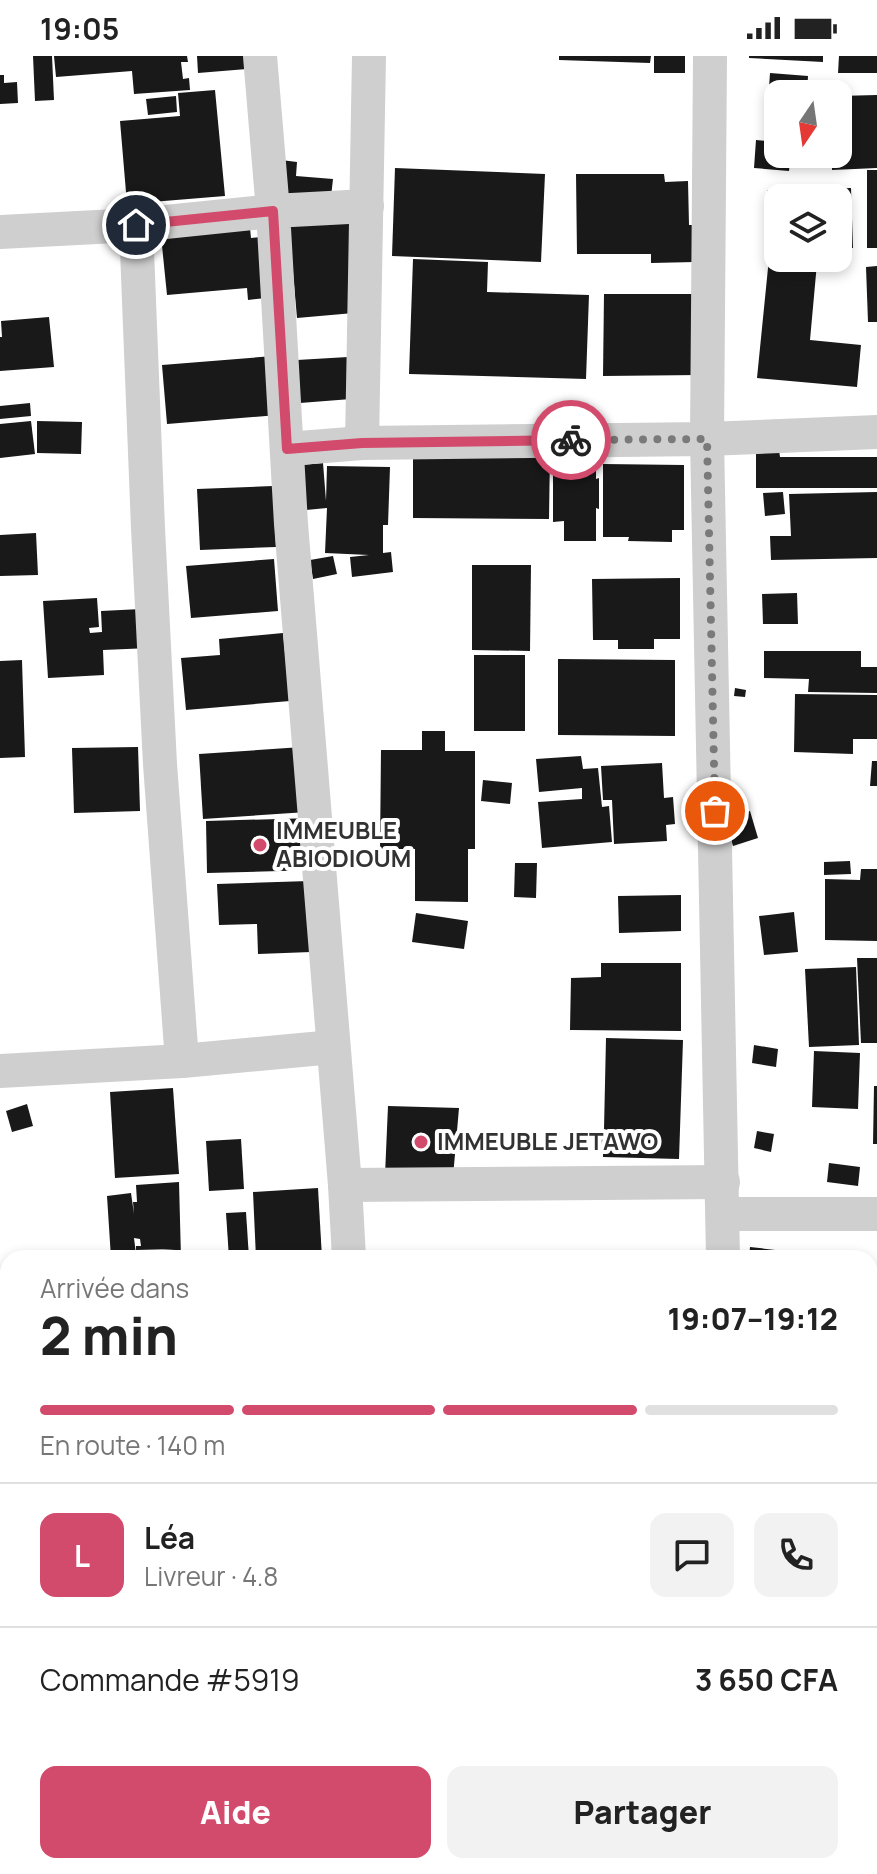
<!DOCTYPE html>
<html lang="fr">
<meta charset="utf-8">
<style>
:root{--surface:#fff;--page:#f2f2f2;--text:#222;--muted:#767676;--line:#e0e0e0;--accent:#d34b6c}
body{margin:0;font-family:Manrope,sans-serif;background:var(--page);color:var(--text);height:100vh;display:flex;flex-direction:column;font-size:30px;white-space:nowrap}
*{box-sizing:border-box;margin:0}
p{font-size:26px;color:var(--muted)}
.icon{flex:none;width:44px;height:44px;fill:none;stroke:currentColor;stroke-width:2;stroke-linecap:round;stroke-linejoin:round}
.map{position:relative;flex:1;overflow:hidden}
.side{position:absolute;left:0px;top:1194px;width:878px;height:624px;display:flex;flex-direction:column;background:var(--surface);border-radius:24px 24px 0 0;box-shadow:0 4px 12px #0003}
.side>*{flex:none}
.needle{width:52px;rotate:193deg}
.tools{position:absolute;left:764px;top:24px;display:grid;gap:16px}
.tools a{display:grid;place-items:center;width:88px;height:88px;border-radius:16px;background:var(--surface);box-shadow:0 4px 12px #0003;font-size:40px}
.pin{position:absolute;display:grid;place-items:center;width:68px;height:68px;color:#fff;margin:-34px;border:4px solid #fff;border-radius:50%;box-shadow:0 2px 8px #0007}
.courier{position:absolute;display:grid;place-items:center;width:80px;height:80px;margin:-40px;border:6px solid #d34b6c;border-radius:50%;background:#fff;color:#222;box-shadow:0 2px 10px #0007}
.head em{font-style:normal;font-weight:800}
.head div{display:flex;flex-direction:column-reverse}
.head{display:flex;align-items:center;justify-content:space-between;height:136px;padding:0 40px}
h1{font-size:52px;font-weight:800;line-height:60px}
.bar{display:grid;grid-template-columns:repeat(4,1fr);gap:12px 8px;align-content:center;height:96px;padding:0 40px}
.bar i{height:10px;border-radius:6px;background:var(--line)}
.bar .current{background:var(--accent)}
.bar p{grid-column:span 4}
.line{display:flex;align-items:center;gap:20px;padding:0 40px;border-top:2px solid var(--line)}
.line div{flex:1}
.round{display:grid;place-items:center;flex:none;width:84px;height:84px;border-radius:16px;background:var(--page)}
.action{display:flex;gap:16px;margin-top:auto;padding:16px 40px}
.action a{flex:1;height:92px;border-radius:16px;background:var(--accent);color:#fff;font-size:32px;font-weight:800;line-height:92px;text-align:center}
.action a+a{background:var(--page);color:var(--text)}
.status{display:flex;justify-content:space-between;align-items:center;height:56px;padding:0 40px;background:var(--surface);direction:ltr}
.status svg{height:22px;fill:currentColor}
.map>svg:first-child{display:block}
.building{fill:#191919;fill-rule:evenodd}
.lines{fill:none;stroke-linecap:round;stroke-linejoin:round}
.minor{stroke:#cfcfcf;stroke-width:34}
.done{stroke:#7a7a7a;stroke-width:8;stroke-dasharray:0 14.4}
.route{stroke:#d34b6c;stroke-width:10}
.poi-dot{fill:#d34b6c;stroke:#fff;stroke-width:3}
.labels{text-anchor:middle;stroke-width:8;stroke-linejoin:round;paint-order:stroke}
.poi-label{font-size:24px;font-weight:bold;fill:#323232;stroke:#fff;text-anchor:start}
</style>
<div class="status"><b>19:05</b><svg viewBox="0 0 49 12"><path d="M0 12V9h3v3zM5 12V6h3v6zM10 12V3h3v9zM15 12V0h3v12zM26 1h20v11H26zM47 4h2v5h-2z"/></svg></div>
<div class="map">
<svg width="877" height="1818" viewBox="0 0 877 1818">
<rect width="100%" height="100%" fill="#fff"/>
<g class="building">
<polygon points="33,0 52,0 54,44 35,45"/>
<polygon points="54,0 187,0 188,6 181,6 183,23 189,22 190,34 134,38 132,15 56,21"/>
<polygon points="197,0 257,0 258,12 198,17"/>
<polygon points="559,0 651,0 650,7 559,4"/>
<rect x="654" y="0" width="31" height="17"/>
<polygon points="749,0 823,0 823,6 749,2"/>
<polygon points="839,0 877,0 877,17 838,17"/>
<polygon points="770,17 808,20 807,38 778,38 778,47 768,46"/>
<polygon points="0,19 4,19 4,27 17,26 18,47 0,48"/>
<polygon points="215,34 225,140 127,148 120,65 180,60 178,37"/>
<polygon points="877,39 877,112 832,114 832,98 838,98 838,40"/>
<polygon points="176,40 177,56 148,59 146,43"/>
<polygon points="756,84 778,86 778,98 801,98 800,107 790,105 789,115 754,112"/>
<polygon points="281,104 297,106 296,120 333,123 331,141 279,137"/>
<polygon points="395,112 545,118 541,206 392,200"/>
<rect x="867" y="114" width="10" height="78"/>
<polygon points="576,118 664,118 665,126 688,125 689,169 695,169 695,206 651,207 651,198 577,198"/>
<polygon points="851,132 853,192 838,192 838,142 778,142 778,193 768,194 767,134"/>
<polygon points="356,153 365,256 297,262 288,159"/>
<polygon points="249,162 251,182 260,181 266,242 248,244 247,232 167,239 161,180"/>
<polygon points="769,202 817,207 810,284 861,289 857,331 757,322"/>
<polygon points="413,203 488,206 487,236 589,239 586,323 409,318"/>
<polygon points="877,210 877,266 868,266 866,211"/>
<polygon points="604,238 700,238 700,319 603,320"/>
<polygon points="49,261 54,311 0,315 0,281 2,281 1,265"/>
<polygon points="273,300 278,359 167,368 162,309"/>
<polygon points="348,301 351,343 300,347 297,304"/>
<polygon points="30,347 31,360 0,363 0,350"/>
<polygon points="31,365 35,398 0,402 0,368"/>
<polygon points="37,365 82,366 81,398 37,397"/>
<polygon points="553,388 596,389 596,423 599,422 599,453 596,452 596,485 564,485 564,465 553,466"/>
<polygon points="413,394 550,395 549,463 413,462"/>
<polygon points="779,394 780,401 877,401 877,432 756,432 756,395"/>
<polygon points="323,407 326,445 327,410 390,411 388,469 383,469 383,497 391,496 393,516 352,521 350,501 369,499 325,497 327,452 306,454 302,409"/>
<polygon points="603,408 684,409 684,474 672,474 672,486 628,485 629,481 603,481"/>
<polygon points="273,430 276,491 200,494 197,433"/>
<polygon points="783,436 785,458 765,460 763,437"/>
<polygon points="877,436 877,502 771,504 770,480 791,480 789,438"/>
<polygon points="36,477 38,519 0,520 0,479"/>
<polygon points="333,500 337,518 313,523 310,504"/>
<polygon points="274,503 278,555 191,562 186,510"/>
<polygon points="472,509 531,509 530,595 472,594"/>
<polygon points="680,522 680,583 654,583 654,593 618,593 618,584 593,584 592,523"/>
<polygon points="797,537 798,568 763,568 762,538"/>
<polygon points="97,542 99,571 89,572 90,577 102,576 101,555 141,553 150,592 103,594 104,619 48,622 43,545"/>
<polygon points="283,577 290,645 186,654 181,602 220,599 219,583"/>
<polygon points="764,595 861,595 861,611 877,611 877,637 808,636 809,623 764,622"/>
<rect x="474" y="599" width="51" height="76"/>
<polygon points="558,603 675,604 675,680 558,679"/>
<polygon points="22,604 25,701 0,702 0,605"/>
<polygon points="735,632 746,634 745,641 734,640"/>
<polygon points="795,638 877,639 877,683 853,683 853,698 794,696"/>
<polygon points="422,675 445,675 445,695 475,695 475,793 468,793 468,846 415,845 415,793 380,793 381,694 422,694"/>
<polygon points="138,691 140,755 74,757 72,692"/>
<polygon points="302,691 307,756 203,763 199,698"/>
<polygon points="581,700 583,713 598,712 602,751 609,750 612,786 542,792 538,746 582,743 582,732 539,736 536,703"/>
<polygon points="872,705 877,705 877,730 870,730"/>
<polygon points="662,707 664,742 673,741 675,768 666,769 667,785 614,788 612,744 603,744 601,710"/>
<polygon points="483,724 512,727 510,748 481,745"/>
<polygon points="750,755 758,782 733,790 725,763"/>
<polygon points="312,762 314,814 207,817 206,765"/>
<polygon points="850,805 851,818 824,819 824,806"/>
<polygon points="515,807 537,807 536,842 514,841"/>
<polygon points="861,813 877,813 877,885 825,884 825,823 860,824"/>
<polygon points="309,825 311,896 258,898 257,868 219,869 217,828"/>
<polygon points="681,839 681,875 619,877 618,840"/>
<polygon points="794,856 798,896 764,899 759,860"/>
<polygon points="416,857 468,865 464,893 412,886"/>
<polygon points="857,902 877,902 877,987 861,987"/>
<polygon points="601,907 681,907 681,975 570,974 571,922 601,921"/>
<polygon points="856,911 859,989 809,991 805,913"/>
<polygon points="606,982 683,984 679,1103 603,1101 603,1095 593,1095 594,1073 604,1073"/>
<polygon points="754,989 778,993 776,1011 752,1007"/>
<polygon points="814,995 860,997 858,1053 812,1051"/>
<polygon points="874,1030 877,1030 877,1088 873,1088"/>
<polygon points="173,1032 179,1118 115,1122 110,1036"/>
<polygon points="27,1048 33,1070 12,1076 6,1055"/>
<polygon points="388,1050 459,1052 453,1121 385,1119"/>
<polygon points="757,1075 774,1078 771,1096 754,1092"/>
<polygon points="241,1083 244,1133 209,1135 206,1085"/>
<polygon points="829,1107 860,1111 858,1130 827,1126"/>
<path d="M179,1126L181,1202H111L107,1140L131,1137L134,1158L133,1146H137L136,1129ZM134,1182L140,1183L141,1190H136V1194L175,1193L136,1196V1198Z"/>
<polygon points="318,1132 322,1202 256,1202 253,1136"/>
<polygon points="246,1156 249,1202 229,1202 226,1157"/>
<polygon points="750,1191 802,1197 802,1202 749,1202"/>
<polygon points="875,1217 877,1217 877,1290 870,1289 870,1245 872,1245"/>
<rect x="0" y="1478" width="8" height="78"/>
<polygon points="0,1578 8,1581 8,1652 0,1650"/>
<polygon points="870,1604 877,1605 877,1673 870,1673"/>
<polygon points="874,1733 877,1733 877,1778 872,1777"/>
<polygon points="0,1748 8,1750 8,1810 71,1810 81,1813 80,1818 0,1818"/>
<polygon points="870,1802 877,1802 877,1816 856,1818 856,1816 852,1816 852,1810 870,1810"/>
<polygon points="746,1810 805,1810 804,1818 746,1818"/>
<polygon points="813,1810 845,1810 846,1818 813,1818"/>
</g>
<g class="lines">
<g class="minor">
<polyline points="710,0 707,383 723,1202"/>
<polyline points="136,169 148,472 160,708 182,1005"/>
<polyline points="0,176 136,169 273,155 260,0"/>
<polyline points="362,387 369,0"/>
<polyline points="287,393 362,387 707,383 877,376"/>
<polyline points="0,1015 182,1005 333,991"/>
<polyline points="345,1129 723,1126"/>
<polyline points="723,1158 877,1158"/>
<polyline points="349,1202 345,1129 291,468 273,155 367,150"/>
<polyline points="0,1742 8,1743"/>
<polyline points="382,1810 383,1818"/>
<polyline points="437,1810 468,1818"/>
<polyline points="722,1818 722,1810"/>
</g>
</g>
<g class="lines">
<polyline class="done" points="571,384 707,383 715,755"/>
<polyline class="route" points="136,169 273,155 287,393 362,387 571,384"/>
</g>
<g class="poi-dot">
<circle cx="260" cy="789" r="8"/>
<circle cx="421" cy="1086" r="8"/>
</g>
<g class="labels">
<g class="poi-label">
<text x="276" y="783">IMMEUBLE<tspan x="276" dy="28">ABIODIOUM</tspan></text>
<text x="437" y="1094">IMMEUBLE JETAWO</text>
</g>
</g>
</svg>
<div class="tools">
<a><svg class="needle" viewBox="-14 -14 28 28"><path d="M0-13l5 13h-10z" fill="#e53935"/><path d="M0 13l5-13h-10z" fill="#767676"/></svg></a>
<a><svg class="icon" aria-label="layers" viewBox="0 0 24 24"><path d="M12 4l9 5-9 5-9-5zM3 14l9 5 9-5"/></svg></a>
</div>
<div class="pin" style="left:715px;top:755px;background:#ea580c"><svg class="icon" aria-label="bag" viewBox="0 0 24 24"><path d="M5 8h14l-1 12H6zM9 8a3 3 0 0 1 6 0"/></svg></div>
<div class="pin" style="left:136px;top:169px;background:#1f2937"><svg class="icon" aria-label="home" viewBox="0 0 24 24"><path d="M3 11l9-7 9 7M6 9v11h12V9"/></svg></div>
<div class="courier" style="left:571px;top:384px"><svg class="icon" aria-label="bike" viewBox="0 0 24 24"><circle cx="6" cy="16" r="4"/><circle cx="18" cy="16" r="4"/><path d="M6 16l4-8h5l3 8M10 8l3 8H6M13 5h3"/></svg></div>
<section class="side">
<div class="head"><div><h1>2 min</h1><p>Arrivée dans</p></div><em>19:07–19:12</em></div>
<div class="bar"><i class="current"></i><i class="current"></i><i class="current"></i><i></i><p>En route · 140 m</p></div>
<div class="line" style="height:144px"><b class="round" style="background:var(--accent);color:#fff">L</b><div><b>Léa</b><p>Livreur · 4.8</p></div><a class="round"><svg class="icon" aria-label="chat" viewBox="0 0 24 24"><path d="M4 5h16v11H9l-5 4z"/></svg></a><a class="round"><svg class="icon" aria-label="phone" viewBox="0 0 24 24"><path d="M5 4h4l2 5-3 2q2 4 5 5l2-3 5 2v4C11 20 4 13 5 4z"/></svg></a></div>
<div class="line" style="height:104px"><div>Commande #5919</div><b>3 650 CFA</b></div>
<div class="action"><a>Aide</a><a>Partager</a></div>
</section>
</div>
